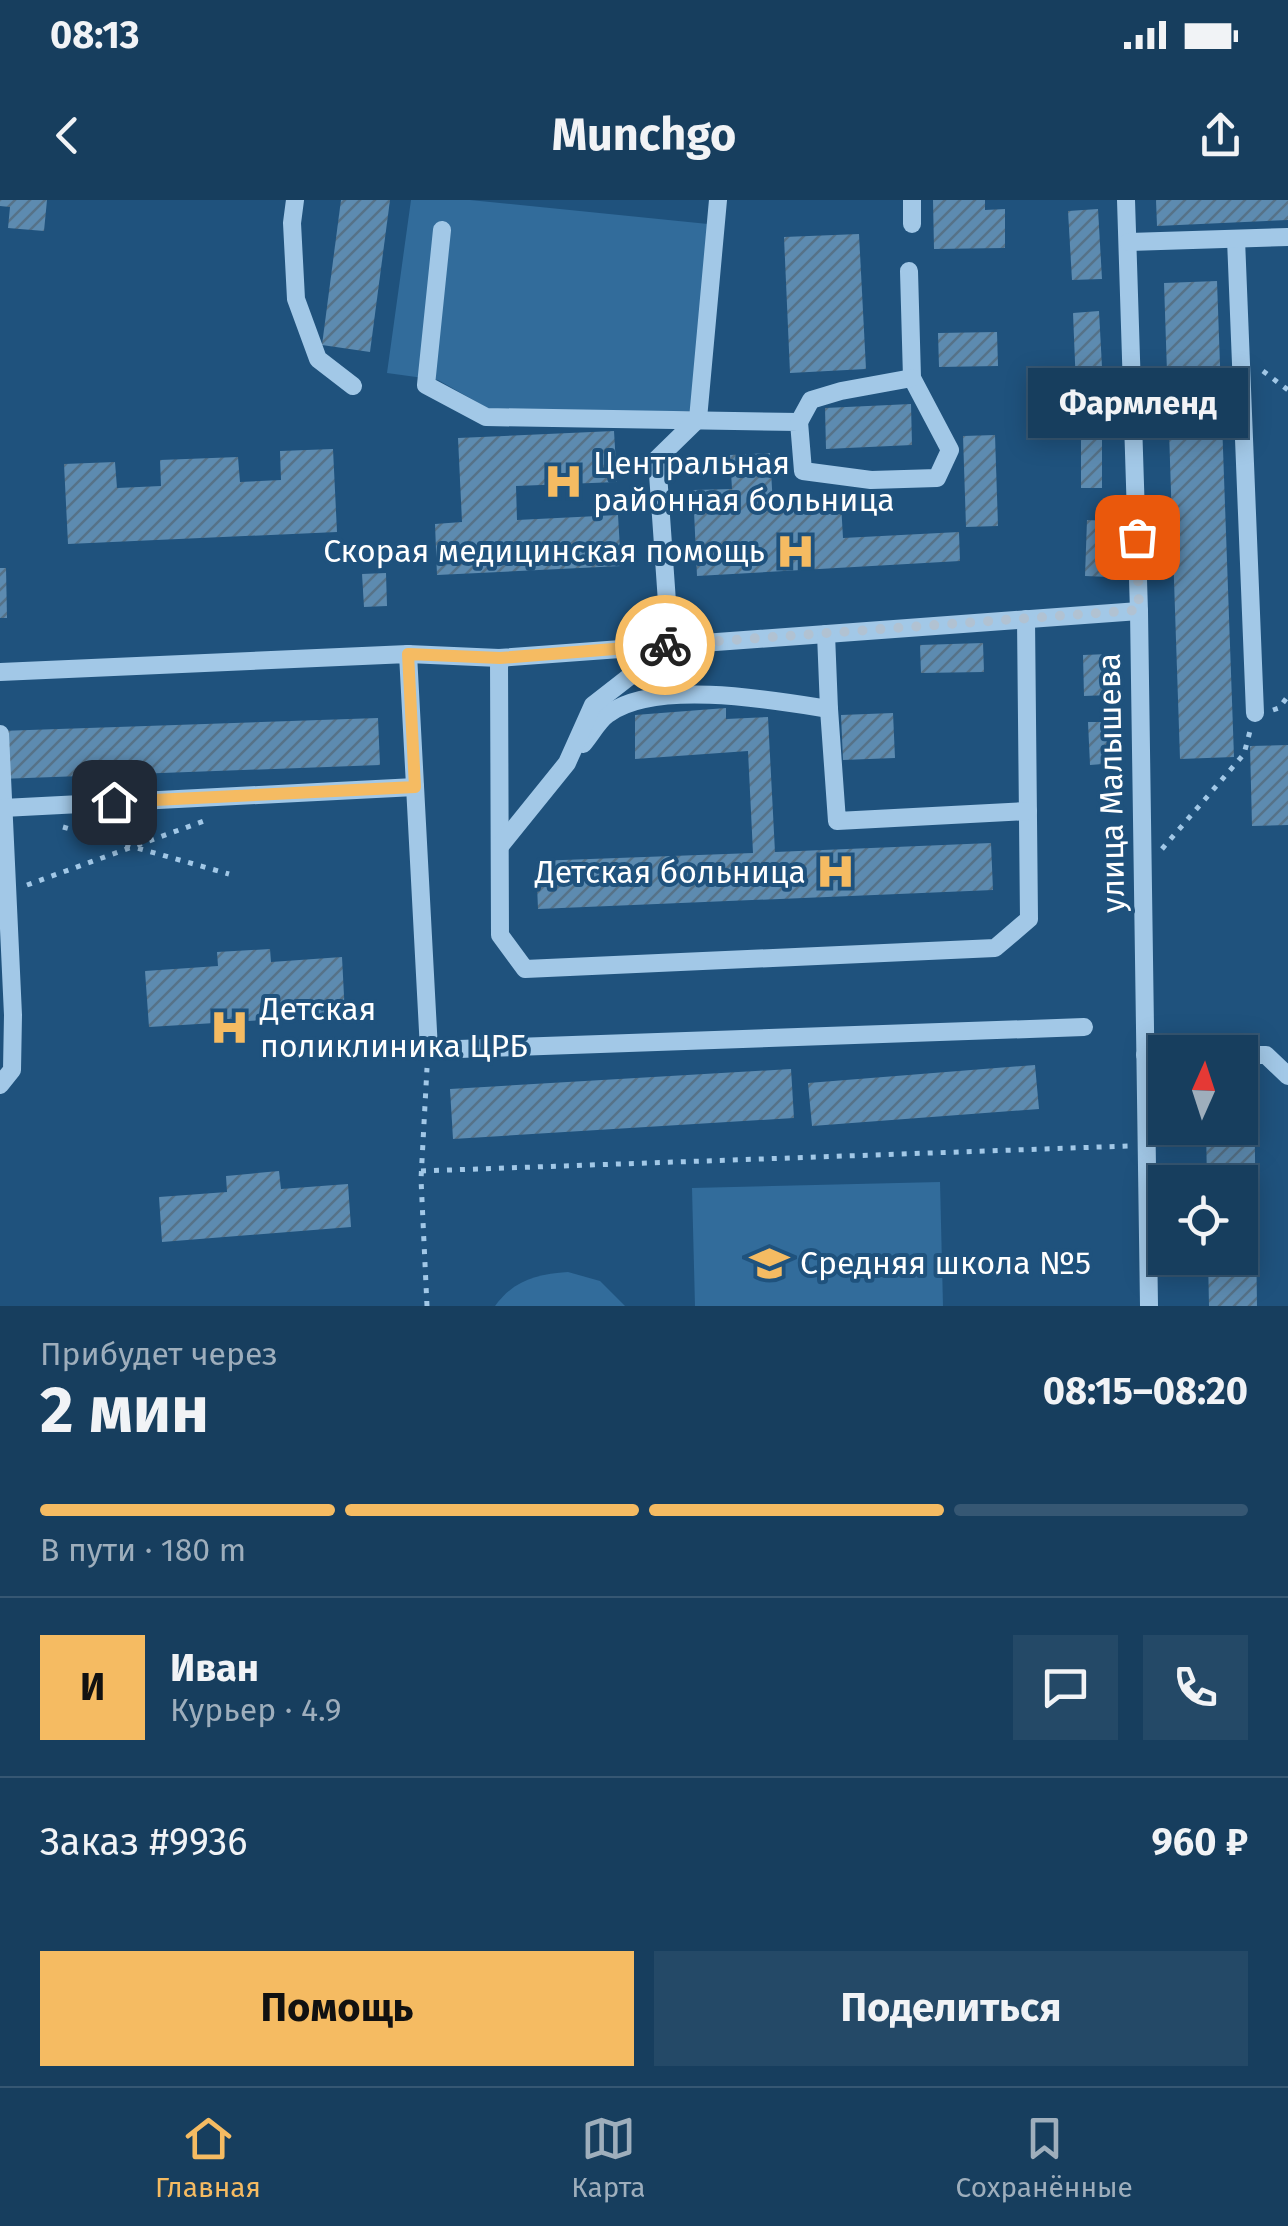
<!DOCTYPE html>
<html lang="ru">
<meta charset="utf-8">
<style>
:root{--surface:#173e5e;--page:#244967;--text:#f1f3f6;--muted:#9eaebc;--line:#365773;--accent:#f5bb62}
body{margin:0;font-family:"Fira Sans",sans-serif;background:var(--page);color:var(--text);height:100vh;display:flex;flex-direction:column;font-size:38px;white-space:nowrap}
*{box-sizing:border-box;margin:0}
p{font-size:32px;color:var(--muted)}
.icon{flex:none;width:55px;height:55px;fill:none;stroke:currentColor;stroke-width:2;stroke-linecap:round;stroke-linejoin:round}
.map{position:relative;height:1106px;overflow:hidden}
.panel{display:flex;flex-direction:column;background:var(--surface);flex:1}
.panel>*{flex:none}
.needle{width:65px;rotate:3deg}
.fabs{position:absolute;left:1148px;top:835px;display:grid;gap:20px}
.fabs a{display:grid;place-items:center;width:110px;height:110px;border-radius:0px;background:var(--surface);box-shadow:0 5px 25px #0003,0 0 0 2px var(--line);font-size:50px}
.pin{position:absolute;display:grid;place-items:center;width:85px;height:85px;color:#fff;margin:-42px;border-radius:20px;box-shadow:0 5px 15px #0006}
.courier{position:absolute;display:grid;place-items:center;width:100px;height:100px;margin:-50px;border:8px solid #f5bb62;border-radius:50%;background:#fff;color:#222;box-shadow:0 2px 12px #0007}
.bubble{position:absolute;height:70px;border-radius:0px;background:var(--surface);box-shadow:0 5px 25px #0003,0 0 0 2px var(--line);font-size:32px;font-weight:700;line-height:70px;text-align:center}
.head em{font-style:normal;font-weight:700}
.head div{display:flex;flex-direction:column-reverse}
.head{display:flex;align-items:center;justify-content:space-between;height:170px;padding:0 40px}
h1{font-size:65px;font-weight:700;line-height:75px}
.bar{display:grid;grid-template-columns:repeat(4,1fr);gap:15px 10px;align-content:center;height:120px;padding:0 40px}
.bar i{height:12px;border-radius:8px;background:var(--line)}
.bar .current{background:var(--accent)}
.bar p{grid-column:span 4}
.line{display:flex;align-items:center;gap:25px;padding:0 40px;border-top:2px solid var(--line)}
.line div{flex:1}
.round{display:grid;place-items:center;flex:none;width:105px;height:105px;border-radius:0px;background:var(--page)}
.button{display:flex;gap:20px;margin-top:auto;padding:20px 40px}
.button a{flex:1;height:115px;border-radius:0px;background:var(--accent);color:#111;font-size:40px;font-weight:700;line-height:115px;text-align:center}
.button a+a{background:var(--page);color:var(--text)}
.status{display:flex;justify-content:space-between;align-items:center;height:70px;padding:0 50px;background:var(--surface);direction:ltr}
.status svg{height:28px;fill:currentColor}
header{display:flex;justify-content:space-between;align-items:center;height:130px;padding:0 40px;background:var(--surface);font-size:45px;font-weight:700}
.tabs{display:flex;justify-content:space-around;align-items:center;height:140px;border-top:2px solid var(--line);background:var(--surface);font-size:28px;color:var(--muted)}
.tabs a{display:grid;justify-items:center;gap:5px}
.tabs .current{color:var(--accent)}
.map>svg:first-child{display:block}
.park{fill:#326c9b}
.building{fill:url(#building-hatch)}
.lines{fill:none;stroke-linecap:round;stroke-linejoin:round}
.path{stroke:#a2c8e7;stroke-width:5;stroke-dasharray:5 8;stroke-linecap:butt}
.minor{stroke:#a2c8e7;stroke-width:18}
.done{stroke:#b1c2d2;stroke-width:10;stroke-dasharray:0 18}
.route{stroke:#f5bb62;stroke-width:12}
.labels{text-anchor:middle;stroke-width:8;stroke-linejoin:round;paint-order:stroke}
.poi-label{font-size:32px;fill:#fff;stroke:#1f527d;text-anchor:start}
.street-label{font-size:32px;fill:#fff;stroke:#1f527d}
</style>
<div class="status"><b>08:13</b><svg viewBox="0 0 49 12"><path d="M0 12V9h3v3zM5 12V6h3v6zM10 12V3h3v9zM15 12V0h3v12zM26 1h20v11H26zM47 4h2v5h-2z"/></svg></div>
<header><svg class="icon" aria-label="back" viewBox="0 0 24 24"><path d="M15 5l-7 7 7 7"/></svg>Munchgo<svg class="icon" aria-label="share" viewBox="0 0 24 24"><path d="M12 15V3M7 8l5-5 5 5M5 13v7h14v-7"/></svg></header>
<div class="map">
<svg width="1288" height="1106" viewBox="0 0 1288 1106">
<defs>
<pattern id="building-hatch" width="6" height="6" patternUnits="userSpaceOnUse" patternTransform="scale(2.5)"><rect width="6" height="6" fill="#5d8bb0"/><path d="M-1 1l2-2M0 6l6-6M5 7l2-2" fill="none" stroke="#567288"/></pattern>
</defs>
<rect width="100%" height="100%" fill="#1f527d"/>
<g class="park">
<polygon points="411,0 470,0 708,24 691,211 493,211 438,180 387,173"/>
<polygon points="940,982 943,1106 695,1106 692,988"/>
<path d="M568,1072L600,1081L625,1106H495C514,1080 537,1074 568,1072Z"/>
</g>
<g class="building">
<polygon points="0,0 47,0 44,31 8,28 10,7 0,6"/>
<polygon points="341,0 390,0 370,152 322,145"/>
<polygon points="933,0 985,0 985,10 1005,9 1005,48 934,49"/>
<polygon points="1156,0 1288,0 1288,20 1157,26"/>
<polygon points="1098,9 1102,79 1072,80 1068,11"/>
<polygon points="859,34 866,169 790,173 784,37"/>
<polygon points="1217,81 1234,557 1180,559 1164,83"/>
<polygon points="1099,111 1103,186 1076,187 1073,113"/>
<polygon points="997,132 998,166 939,167 938,133"/>
<rect x="1081" y="197" width="21" height="91"/>
<polygon points="911,204 912,245 826,249 825,208"/>
<polygon points="614,231 617,282 516,286 517,320 618,315 621,366 437,375 435,324 462,322 458,238"/>
<polygon points="995,235 998,326 966,327 963,236"/>
<polygon points="333,249 337,332 68,344 64,264 115,262 117,288 161,286 160,260 238,257 240,282 281,280 280,251"/>
<polygon points="770,253 773,306 841,303 843,338 959,332 960,361 697,376 693,290 732,289 730,255"/>
<polygon points="1087,320 1110,321 1109,377 1085,376"/>
<polygon points="0,368 6,368 7,418 0,418"/>
<polygon points="386,373 387,406 364,407 362,374"/>
<polygon points="983,443 984,472 921,473 920,445"/>
<polygon points="1109,454 1110,495 1084,496 1083,455"/>
<polygon points="726,508 726,519 768,517 775,652 991,643 993,690 538,709 536,661 753,653 748,551 635,559 635,515"/>
<polygon points="893,513 895,558 843,560 841,515"/>
<polygon points="378,518 380,565 0,579 0,531"/>
<polygon points="1088,522 1114,522 1116,563 1090,565"/>
<polygon points="1288,545 1288,625 1252,626 1250,546"/>
<polygon points="270,749 271,762 342,757 345,815 149,827 145,771 218,766 217,752"/>
<polygon points="1035,865 1039,909 812,926 808,883"/>
<polygon points="791,869 794,918 453,939 450,889"/>
<polygon points="1240,881 1254,881 1257,1106 1209,1106 1208,1058 1240,1058 1240,982 1207,982 1206,928 1240,928"/>
<polygon points="279,971 281,989 348,984 351,1027 162,1042 159,997 227,992 226,976"/>
</g>
<g class="lines">
<g class="path">
<polyline points="1263,171 1288,190"/>
<polyline points="1273,510 1279,508 1288,496"/>
<polyline points="63,627 229,674"/>
<polyline points="1162,649 1244,554 1250,531"/>
<polyline points="27,685 204,621"/>
<polyline points="421,971 1128,946"/>
<polyline points="427,1106 421,979 427,868"/>
</g>
<g class="minor">
<polyline points="295,0 292,23 296,99 318,159 353,186"/>
<polyline points="1126,0 1139,411 1149,1106"/>
<polyline points="912,24 912,0"/>
<polyline points="442,30 426,185 486,217 799,222 803,271 871,280 937,278 950,250 912,178 909,71"/>
<polyline points="1236,39 1255,513"/>
<polyline points="1129,42 1288,37"/>
<polyline points="799,222 811,200 841,191 912,178"/>
<polyline points="408,454 499,458 1139,411"/>
<polyline points="499,458 500,735 525,769 995,748 1029,719 1026,419"/>
<polyline points="0,472 408,454 429,850 1084,827"/>
<polyline points="829,509 837,621 1028,611"/>
<polyline points="0,534 13,815 12,870 0,885"/>
<path d="M583,544C591,535 598,521 608,514C655,479 773,500 829,509L826,434"/>
<polyline points="3,608 415,587"/>
<polyline points="500,646 567,563 593,505 670,445 657,259 698,219 718,0"/>
<polyline points="1145,855 1165,855"/>
<polyline points="1240,855 1266,855 1288,876"/>
</g>
</g>
<g class="lines">
<polyline class="done" points="665,445 1139,410 1137,337"/>
<polyline class="route" points="114,602 415,587 408,454 500,458 665,445"/>
</g>
<defs>
<symbol id="hospital-bare" viewBox="-9 -9 18 18"><path d="M-5-5h3v3.5h4V-5h3V5h-3V1.5h-4V5h-3Z" fill="#f5bb62" stroke="#1f527d" stroke-width="2.5" paint-order="stroke"/></symbol>
<symbol id="school-bare" viewBox="-9 -9 18 18"><path d="M0-5L7-2L0 1L-7-2ZM-4 1L0 2.5L4 1V4Q0 6-4 4Z" fill="#f5bb62" stroke="#1f527d" stroke-width="2.5" paint-order="stroke"/></symbol>
</defs>
<g fill-rule="evenodd">
<use href="#hospital-bare" x="536" y="254" width="55" height="55"/>
<use href="#hospital-bare" x="768" y="324" width="55" height="55"/>
<use href="#hospital-bare" x="808" y="644" width="55" height="55"/>
<use href="#hospital-bare" x="202" y="800" width="55" height="55"/>
<use href="#school-bare" x="742" y="1036" width="55" height="55"/>
</g>
<g class="labels">
<g class="poi-label">
<text x="593" y="274">Центральная<tspan x="593" dy="37">районная больница</tspan></text>
<text x="765" y="362" text-anchor="end">Скорая медицинская помощь</text>
<text x="806" y="683" text-anchor="end">Детская больница</text>
<text x="260" y="820">Детская<tspan x="260" dy="37">поликлиника ЦРБ</tspan></text>
<text x="800" y="1074">Средняя школа №5</text>
</g>
<g class="street-label">
<text transform="translate(1111 583) rotate(-91)" y="11">улица Малышева</text>
</g>
</g>
</svg>
<div class="fabs">
<a><svg class="needle" viewBox="-14 -14 28 28"><path d="M0-13l5 13h-10z" fill="#e53935"/><path d="M0 13l5-13h-10z" fill="#9eaebc"/></svg></a>
<a><svg class="icon" aria-label="locate" viewBox="0 0 24 24"><circle cx="12" cy="12" r="6"/><path d="M12 2v4M12 18v4M2 12h4M18 12h4"/></svg></a>
</div>
<div class="pin" style="left:1137px;top:337px;background:#ea580c"><svg class="icon" aria-label="bag" viewBox="0 0 24 24"><path d="M5 8h14l-1 12H6zM9 8a3 3 0 0 1 6 0"/></svg></div>
<div class="pin" style="left:114px;top:602px;background:#1f2937"><svg class="icon" aria-label="home" viewBox="0 0 24 24"><path d="M3 11l9-7 9 7M6 9v11h12V9"/></svg></div>
<div class="courier" style="left:665px;top:445px"><svg class="icon" aria-label="bike" viewBox="0 0 24 24"><circle cx="6" cy="16" r="4"/><circle cx="18" cy="16" r="4"/><path d="M6 16l4-8h5l3 8M10 8l3 8H6M13 5h3"/></svg></div>
<div class="bubble" style="left:1028px;top:168px;width:220px">Фармленд</div>
</div>
<section class="panel">
<div class="head"><div><h1>2 мин</h1><p>Прибудет через</p></div><em>08:15–08:20</em></div>
<div class="bar"><i class="current"></i><i class="current"></i><i class="current"></i><i></i><p>В пути · 180 m</p></div>
<div class="line" style="height:180px"><b class="round" style="background:var(--accent);color:#111">И</b><div><b>Иван</b><p>Курьер · 4.9</p></div><a class="round"><svg class="icon" aria-label="chat" viewBox="0 0 24 24"><path d="M4 5h16v11H9l-5 4z"/></svg></a><a class="round"><svg class="icon" aria-label="phone" viewBox="0 0 24 24"><path d="M5 4h4l2 5-3 2q2 4 5 5l2-3 5 2v4C11 20 4 13 5 4z"/></svg></a></div>
<div class="line" style="height:130px"><div>Заказ #9936</div><b>960 ₽</b></div>
<div class="button"><a>Помощь</a><a>Поделиться</a></div>
</section>
<nav class="tabs">
<a class="current"><svg class="icon" aria-label="home" viewBox="0 0 24 24"><path d="M3 11l9-7 9 7M6 9v11h12V9"/></svg>Главная</a>
<a><svg class="icon" aria-label="map" viewBox="0 0 24 24"><path d="M3 6l6-2 6 2 6-2v14l-6 2-6-2-6 2zM9 4v14M15 6v14"/></svg>Карта</a>
<a><svg class="icon" aria-label="saved" viewBox="0 0 24 24"><path d="M7 4h10v16l-5-4-5 4z"/></svg>Сохранённые</a>
</nav>
